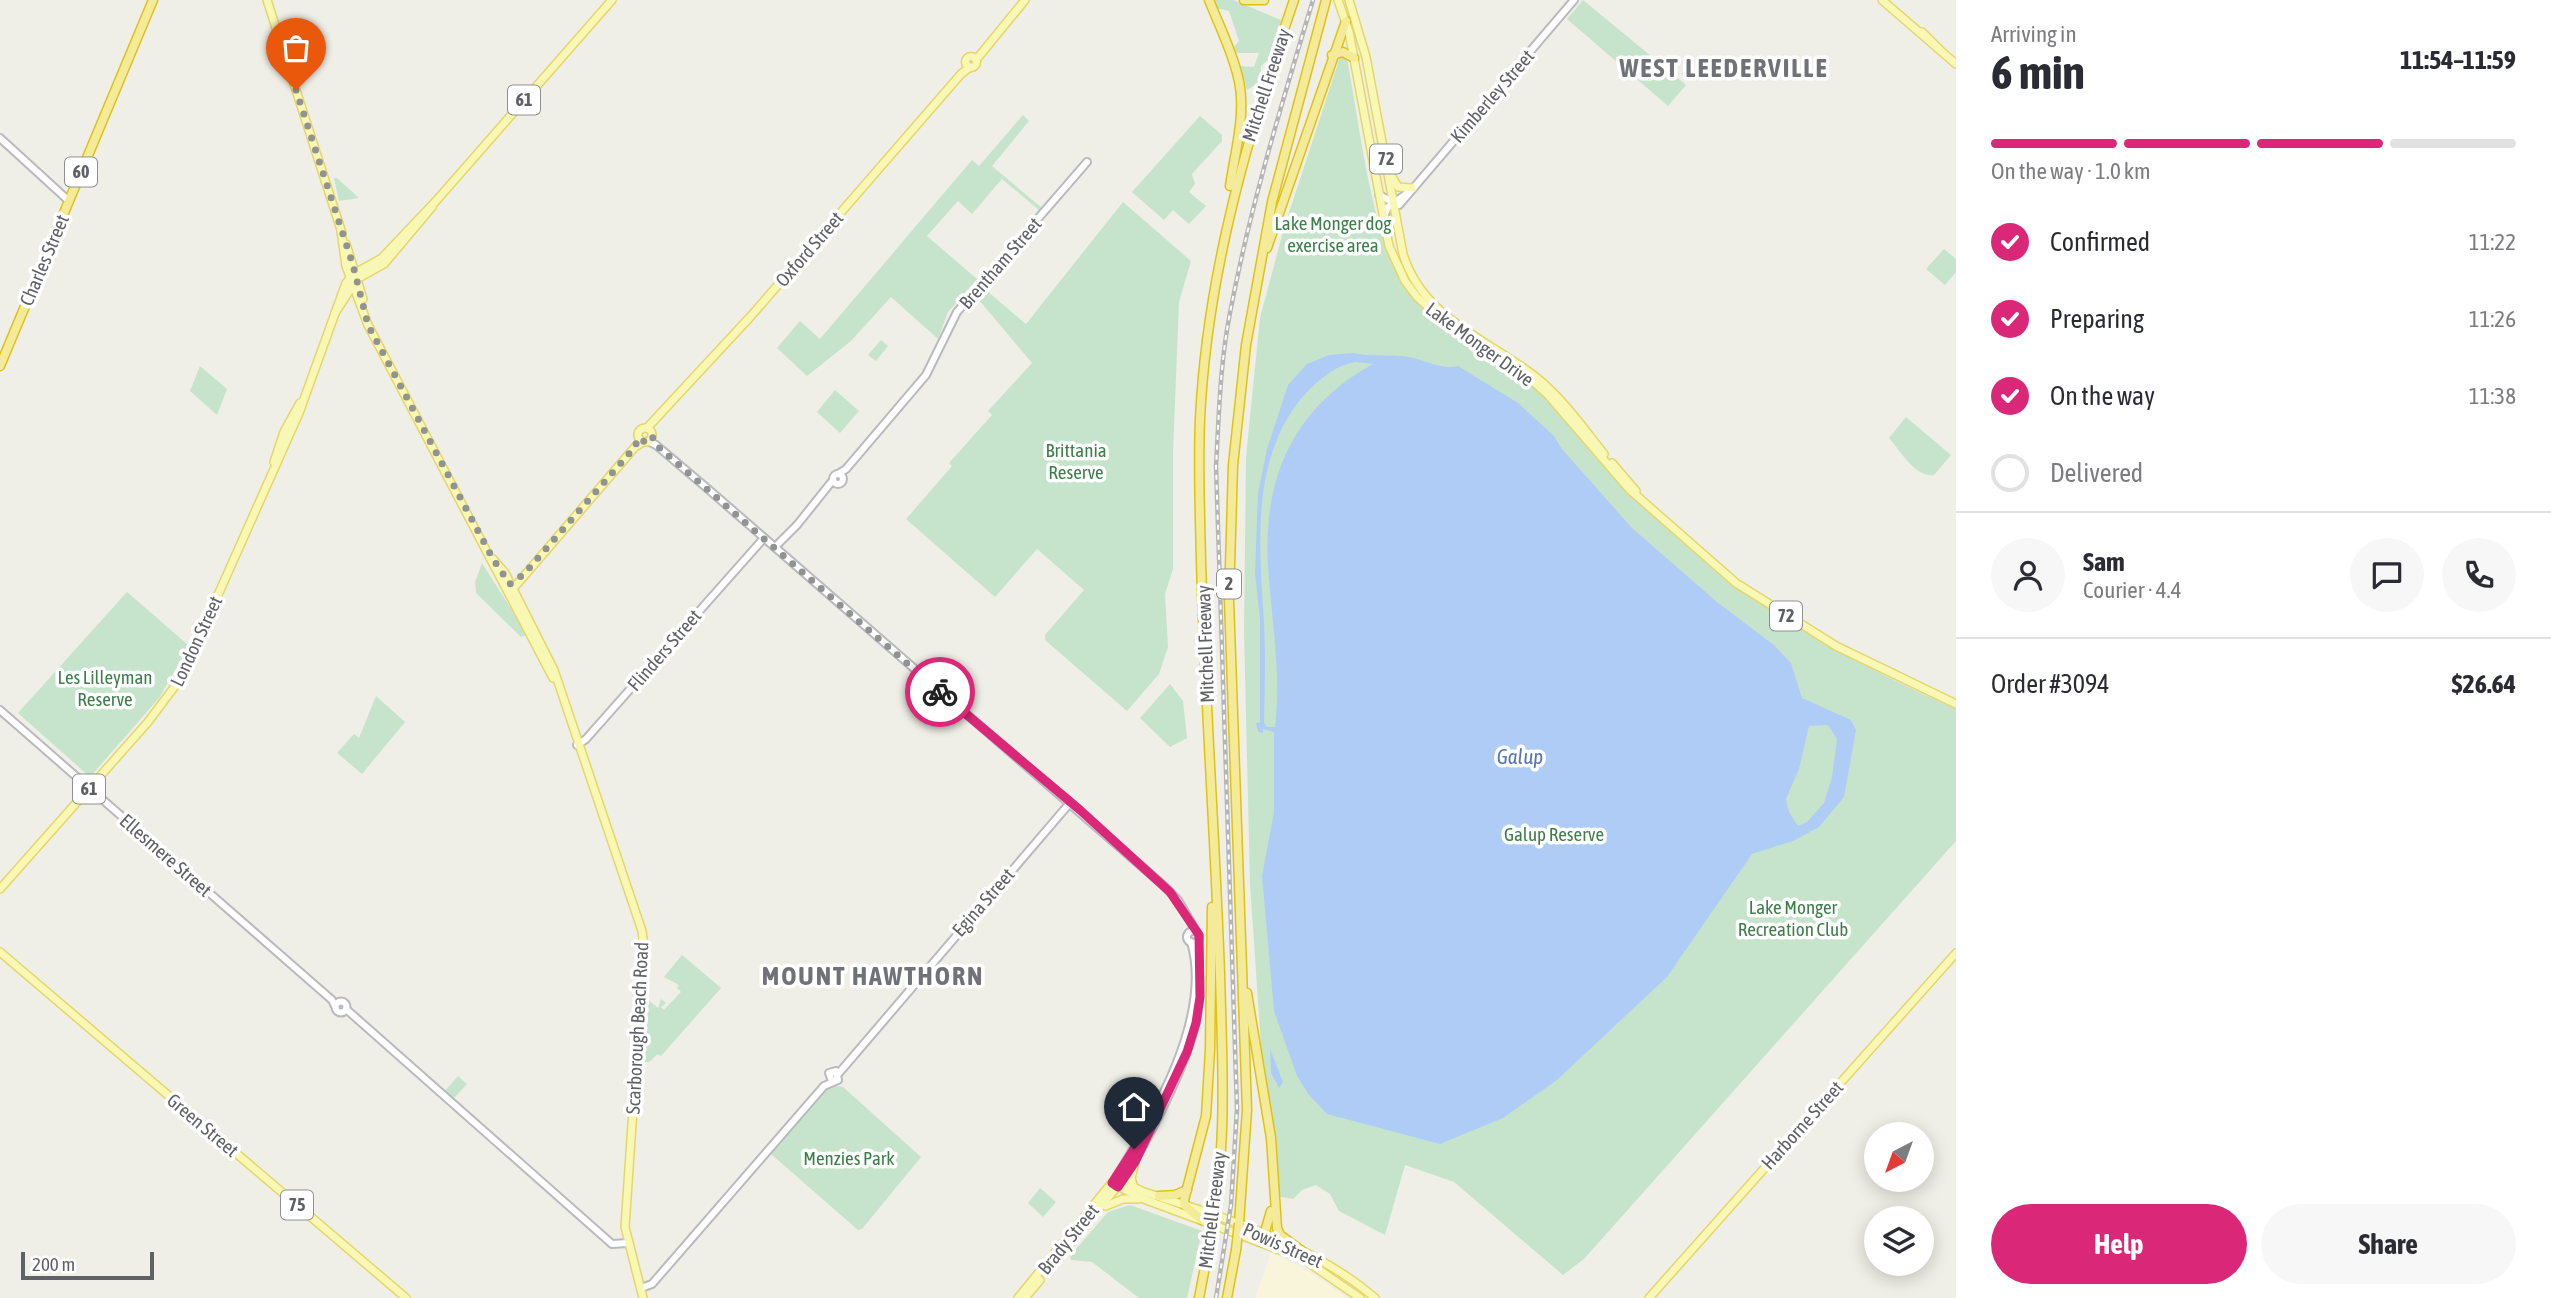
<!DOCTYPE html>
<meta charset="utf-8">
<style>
:root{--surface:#fff;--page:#f7f7f7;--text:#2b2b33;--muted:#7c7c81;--line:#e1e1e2;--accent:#db2777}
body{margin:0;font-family:"Asap Condensed",sans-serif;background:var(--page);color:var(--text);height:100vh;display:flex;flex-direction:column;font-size:26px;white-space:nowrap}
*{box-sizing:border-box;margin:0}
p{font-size:23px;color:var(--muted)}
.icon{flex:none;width:38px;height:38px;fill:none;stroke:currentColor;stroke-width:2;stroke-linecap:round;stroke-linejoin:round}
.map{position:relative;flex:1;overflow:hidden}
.drawer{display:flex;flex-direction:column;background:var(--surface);width:595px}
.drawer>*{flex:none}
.needle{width:46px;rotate:221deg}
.buttons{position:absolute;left:1864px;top:1122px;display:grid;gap:14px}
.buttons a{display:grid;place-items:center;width:70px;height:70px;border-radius:50%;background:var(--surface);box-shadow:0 4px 18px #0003;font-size:35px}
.scale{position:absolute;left:21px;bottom:18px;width:133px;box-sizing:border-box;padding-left:7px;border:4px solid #5f6166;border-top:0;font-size:19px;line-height:24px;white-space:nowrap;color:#5f6166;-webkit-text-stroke:5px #fff;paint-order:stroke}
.pin{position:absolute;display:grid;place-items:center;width:60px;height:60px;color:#fff;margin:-72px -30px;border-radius:50% 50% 50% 0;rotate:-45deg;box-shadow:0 0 7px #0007}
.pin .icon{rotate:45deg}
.courier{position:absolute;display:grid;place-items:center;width:70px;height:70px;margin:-35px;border:5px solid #db2777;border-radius:50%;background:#fff;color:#222;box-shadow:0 2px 9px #0007}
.summary em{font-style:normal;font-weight:700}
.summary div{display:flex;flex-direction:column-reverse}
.summary{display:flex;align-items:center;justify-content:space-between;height:119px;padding:0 35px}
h1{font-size:46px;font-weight:700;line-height:52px}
.bar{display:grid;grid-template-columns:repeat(4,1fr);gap:10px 7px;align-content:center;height:84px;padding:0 35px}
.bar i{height:9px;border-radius:5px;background:var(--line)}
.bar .selected{background:var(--accent)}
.bar p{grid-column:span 4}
.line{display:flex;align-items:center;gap:18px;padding:0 35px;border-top:2px solid var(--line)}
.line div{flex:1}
.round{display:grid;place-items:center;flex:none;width:74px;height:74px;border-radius:37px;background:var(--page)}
ol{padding:0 35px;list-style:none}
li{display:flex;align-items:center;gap:21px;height:77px}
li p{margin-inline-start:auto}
li .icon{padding:7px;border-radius:50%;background:var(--accent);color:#fff;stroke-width:4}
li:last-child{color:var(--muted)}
li i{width:38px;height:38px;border:4px solid var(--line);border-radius:50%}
.action{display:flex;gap:14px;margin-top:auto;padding:14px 35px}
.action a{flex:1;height:80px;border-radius:42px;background:var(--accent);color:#fff;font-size:28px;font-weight:700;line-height:80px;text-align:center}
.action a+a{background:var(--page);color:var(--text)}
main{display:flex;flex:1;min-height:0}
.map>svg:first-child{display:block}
.green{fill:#c6e4cb}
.sand{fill:#f8f5da}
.water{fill:#afccf7;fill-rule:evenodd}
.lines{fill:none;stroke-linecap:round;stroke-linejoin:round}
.secondary-casing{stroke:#b8babf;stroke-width:10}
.primary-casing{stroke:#e5d66b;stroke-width:10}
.highway-casing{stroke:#e0c116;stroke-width:11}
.secondary{stroke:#fff;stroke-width:6}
.primary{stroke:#f8f7b4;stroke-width:7}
.highway{stroke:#f3eb9a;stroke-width:8}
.rail-casing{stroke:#b5b5b6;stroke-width:4.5}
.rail{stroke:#fff;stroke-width:2;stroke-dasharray:5;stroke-linecap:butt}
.highway-bridge-casing{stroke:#e0c116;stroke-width:11;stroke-linecap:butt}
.highway-bridge{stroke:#f3eb9a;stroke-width:8}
.done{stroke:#919393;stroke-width:7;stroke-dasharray:0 12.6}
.route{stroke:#db2777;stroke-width:9}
.labels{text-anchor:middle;stroke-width:7;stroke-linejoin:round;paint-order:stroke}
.shield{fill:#fff;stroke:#8f9094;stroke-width:2}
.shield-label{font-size:18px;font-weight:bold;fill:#5f6166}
.street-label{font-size:19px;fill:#5f6166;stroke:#fff}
.park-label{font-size:19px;fill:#3d7f4a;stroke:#fff}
.water-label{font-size:21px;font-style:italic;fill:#5375b9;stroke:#fff}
.district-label{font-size:26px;font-weight:bold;letter-spacing:2px;fill:#707278;stroke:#fff}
</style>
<main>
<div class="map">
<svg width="1956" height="1298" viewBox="0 0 1956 1298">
<rect width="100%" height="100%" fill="#efefe7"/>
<g class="green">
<polygon points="1213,0 1233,0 1281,20 1271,57 1261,66 1261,81 1247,90 1240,66 1254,67 1259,53 1237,53 1233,48 1239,41 1229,11 1216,8"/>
<polygon points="1583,0 1686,85 1668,106 1567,19"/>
<path d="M1340,57L1347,58C1359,121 1370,226 1401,279C1430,329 1486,346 1528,381C1569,414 1597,461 1635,498C1737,599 1827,651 1956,709V841L1584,1259L1563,1275L1454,1182L1405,1165L1385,1235L1339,1211L1330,1194L1316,1185L1302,1190L1293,1199L1277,1196L1276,1140L1261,1045L1250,884L1244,632L1246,457L1260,318L1284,228Z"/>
<polygon points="1023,115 1029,121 992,166 1042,208 1040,211 1002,179 972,214 958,201 927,236 977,279 948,312 938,339 891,297 851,341 807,376 777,348 800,321 820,339 972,160 979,166"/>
<polygon points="1200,116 1222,135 1222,141 1192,174 1195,184 1189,192 1206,206 1189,224 1173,210 1164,220 1132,192"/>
<polygon points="334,178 337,178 359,198 339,201"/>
<polygon points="1123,202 1191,261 1179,302 1173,452 1173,569 1165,594 1168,647 1159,674 1127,711 1045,640 1045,635 1084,590 1037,549 995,597 906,519 952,466 949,463 992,415 988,411 1032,363 978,299 986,290 1026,324"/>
<polygon points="1944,249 1956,259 1956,272 1945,285 1926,269"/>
<polygon points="881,340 888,346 876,361 868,355"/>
<polygon points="200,366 227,389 217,415 190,391"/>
<polygon points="835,390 859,411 840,433 817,412"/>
<path d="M1906,417L1951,455L1934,475C1915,478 1899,449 1889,438Z"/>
<polygon points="482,563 527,634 521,637 476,593 475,582"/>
<polygon points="127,592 187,644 187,650 159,698 90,777 18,713"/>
<polygon points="1170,684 1183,701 1187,738 1170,747 1140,718"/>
<polygon points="376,696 405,722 362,774 337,753 354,734 359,738"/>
<polygon points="682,955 721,988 661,1056 658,1054 649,1062 642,1062 647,999 658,1008 661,999 666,1003 661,1007 664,1010 681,992 677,988 679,985 664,977"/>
<polygon points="458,1076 467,1084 453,1099 442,1094"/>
<polygon points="832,1085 843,1087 921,1157 862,1229 858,1230 771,1154 811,1105"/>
<polygon points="1040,1188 1056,1202 1043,1217 1028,1203"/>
<polygon points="1130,1205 1202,1231 1187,1298 1139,1298 1092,1262 1071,1260 1070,1256 1108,1212"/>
</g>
<polygon class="sand" points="1271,1253 1302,1267 1348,1298 1255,1298"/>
<g class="water">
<path d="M1353,353C1372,357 1392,354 1409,357C1426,360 1441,370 1458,366L1518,403L1554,436L1562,449L1632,528L1717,602L1775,646L1791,663L1802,698L1851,720L1856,730L1844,797L1819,827L1793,841L1752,854L1667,977L1557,1080L1503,1118L1440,1144L1327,1114L1309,1095L1297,1076L1274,1011L1262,876L1274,812V732L1263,729V733L1258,732L1256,723L1260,722V618L1255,574L1258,493L1267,449L1288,385L1307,364L1329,355ZM1356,362L1373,364C1289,410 1260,485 1269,579C1273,629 1281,677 1275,727H1267L1264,723C1265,684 1266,645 1263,606C1258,534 1254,449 1307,392C1321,378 1336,365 1356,362ZM1828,725L1837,739L1832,777L1824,803L1807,822L1798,826L1789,812L1786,799L1799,769L1809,726Z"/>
<polygon points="1270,1049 1283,1082 1279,1088 1271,1073"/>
</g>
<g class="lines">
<defs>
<g id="secondary">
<polyline points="0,138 69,201"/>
<polyline points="1379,195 1399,205 1574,0"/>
<polyline points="1384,217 1388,207 1409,192"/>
<polyline points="648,441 656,445 708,489 1163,885 1178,900 1196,931"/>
<circle cx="838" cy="479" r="5"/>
<polyline points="838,474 846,469 926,375 957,312 1087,162"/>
<polyline points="775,547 797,525 833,480"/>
<polyline points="0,710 332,1000 335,1006"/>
<polyline points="577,745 586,739 764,538"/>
<circle cx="1193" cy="937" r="6"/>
<circle cx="341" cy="1007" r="5.5"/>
<polyline points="346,1009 612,1244 628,1243"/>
<polyline points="839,1073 1069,804"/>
<path d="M1115,1179C1154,1116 1213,1017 1191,942"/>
<path d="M1121,1182C1146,1145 1187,1065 1196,1021C1202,994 1198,968 1198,941"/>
<polyline points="641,1288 652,1284 824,1086 838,1080 836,1071 829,1073 832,1081"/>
</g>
<g id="primary">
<polyline points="267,0 342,233"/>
<polyline points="1338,0 1349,32 1389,246 1405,281 1417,297 1448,325 1528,377 1548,395 1629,489 1736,583 1836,646 1956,704"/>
<path d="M1349,0L1366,57L1403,254C1423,319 1488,339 1537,378C1563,399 1584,429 1604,454"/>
<polyline points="1882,0 1956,64"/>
<polyline points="1922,32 1939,49"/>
<circle cx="971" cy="62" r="5.5"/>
<polyline points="976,60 1025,0"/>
<polyline points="1391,175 1398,187 1412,188"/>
<polyline points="341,231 346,266 368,325 553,678"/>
<polyline points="346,244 363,299"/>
<polyline points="335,313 357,279 384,264 432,207"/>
<circle cx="645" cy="435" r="7"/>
<polyline points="647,428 751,316 961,74 970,67"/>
<polyline points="274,462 284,432 300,403"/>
<polyline points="1612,463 1636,491"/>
<polyline points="493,559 505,573 554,670 642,931 644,948 625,1227 643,1298"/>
<polyline points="512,590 635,447 643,442"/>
<polyline points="0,889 148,722 181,678 299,413 346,283 355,273 382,258 436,201 612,0"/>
<polyline points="0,952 406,1298"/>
<polyline points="1116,1185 1139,1197"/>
<polyline points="1134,1188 1131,1178 1135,1162"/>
<path d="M1144,1192C1223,1217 1311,1243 1375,1298"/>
<polyline points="1141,1198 1302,1258 1360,1298"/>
<polyline points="1106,1206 1123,1199 1138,1199"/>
<polyline points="1050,1268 1121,1182"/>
<polyline points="1018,1298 1115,1179 1142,1191"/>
<polyline points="1025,1298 1040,1280"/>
<polyline points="1649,1298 1956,953"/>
</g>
<g id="highway">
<path d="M1209,0C1219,25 1232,51 1238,77C1247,112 1235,151 1230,186"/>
<polyline points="1244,0 1264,0"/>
<polyline points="1332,55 1343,52 1354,58"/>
<polyline points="1267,248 1346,21"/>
<polyline points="0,366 153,0"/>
<polyline points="1247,993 1271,1138 1277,1228 1280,1235 1303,1252"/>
<polyline points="1159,1196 1175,1195 1187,1190"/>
<path d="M1214,1214C1227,1135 1222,1053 1220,974C1215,836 1205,699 1201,561C1200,514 1198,466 1200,419C1207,274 1247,137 1294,0"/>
<polyline points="1202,1220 1185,1206 1184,1200 1206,1116 1210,1050 1212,907"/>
<polyline points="1239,1223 1247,1110 1229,600 1233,465 1246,345 1272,202 1326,0"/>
<polyline points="1262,1242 1271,1211"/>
<polyline points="1199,1298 1210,1241"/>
<polyline points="1227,1298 1236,1250"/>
</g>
</defs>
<use href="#secondary" class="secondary-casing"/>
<use href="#primary" class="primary-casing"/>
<use href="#highway" class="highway-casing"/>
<use href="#secondary" class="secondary"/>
<use href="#primary" class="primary"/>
<use href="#highway" class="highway"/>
<defs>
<path id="rail" d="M1216,1298L1231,1205L1237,1109L1216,466C1219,415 1220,363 1230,313C1250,207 1282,103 1313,0"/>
</defs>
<use href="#rail" class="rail-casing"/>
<use href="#rail" class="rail"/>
<defs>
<g id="highway-bridge">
<polyline points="1210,1241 1214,1214"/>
<polyline points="1236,1250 1239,1223"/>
</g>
</defs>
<use href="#highway-bridge" class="highway-bridge-casing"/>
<use href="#highway-bridge" class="highway-bridge"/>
</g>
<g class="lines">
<polyline class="done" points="296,90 353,265 368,325 493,559 510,584 524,574 635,447 638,438 645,442 652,436 656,445 670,457 940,692"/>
<polyline class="route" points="940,692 1080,810 1170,892 1199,935 1200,997 1196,1023 1187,1052 1135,1162 1118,1187 1112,1183 1134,1149"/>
</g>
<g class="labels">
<g class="shield">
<rect x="508" y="85.5" width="32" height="29" rx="5"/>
<rect x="1370" y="144.5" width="32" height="29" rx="5"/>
<rect x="65" y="157.5" width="32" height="29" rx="5"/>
<rect x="1217" y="569.5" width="24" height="29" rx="5"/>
<rect x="1770" y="601.5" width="32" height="29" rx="5"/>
<rect x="73" y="774.5" width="32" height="29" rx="5"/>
<rect x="281" y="1190.5" width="32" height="29" rx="5"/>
</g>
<g class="shield-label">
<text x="524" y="106">61</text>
<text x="1386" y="165">72</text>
<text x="81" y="178">60</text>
<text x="1229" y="590">2</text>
<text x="1786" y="622">72</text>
<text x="89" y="795">61</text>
<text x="297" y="1211">75</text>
</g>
<g class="street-label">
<text transform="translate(1266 85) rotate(-72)" y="7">Mitchell Freeway</text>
<text transform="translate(1492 96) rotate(-49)" y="7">Kimberley Street</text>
<text transform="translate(809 249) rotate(-49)" y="7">Oxford Street</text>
<text transform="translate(44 260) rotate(-67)" y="7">Charles Street</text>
<text transform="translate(1000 263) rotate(-49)" y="7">Brentham Street</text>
<text transform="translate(1480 344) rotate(36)" y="7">Lake Monger Drive</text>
<text transform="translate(196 641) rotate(-65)" y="7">London Street</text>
<text transform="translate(1205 644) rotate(-92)" y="7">Mitchell Freeway</text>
<text transform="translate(664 650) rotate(-49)" y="7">Flinders Street</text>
<text transform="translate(166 855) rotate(41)" y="7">Ellesmere Street</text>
<text transform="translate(983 902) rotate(-49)" y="7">Egina Street</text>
<text transform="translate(637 1028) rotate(-87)" y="7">Scarborough Beach Road</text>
<text transform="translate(203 1125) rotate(40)" y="7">Green Street</text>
<text transform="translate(1802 1125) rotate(-48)" y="7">Harborne Street</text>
<text transform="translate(1212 1210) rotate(-83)" y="7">Mitchell Freeway</text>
<text transform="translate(1068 1239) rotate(-51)" y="7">Brady Street</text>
<text transform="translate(1283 1245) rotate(24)" y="7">Powis Street</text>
</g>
<g class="park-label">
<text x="1333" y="230">Lake Monger dog<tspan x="1333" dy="22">exercise area</tspan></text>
<text x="1076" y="457">Brittania<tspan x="1076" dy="22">Reserve</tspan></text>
<text x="105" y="684">Les Lilleyman<tspan x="105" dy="22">Reserve</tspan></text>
<text x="1554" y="841">Galup Reserve</text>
<text x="1793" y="914">Lake Monger<tspan x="1793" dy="22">Recreation Club</tspan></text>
<text x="849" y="1165">Menzies Park</text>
</g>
<g class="water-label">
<text x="1520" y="764">Galup</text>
</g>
<g class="district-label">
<text x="1724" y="77">WEST LEEDERVILLE</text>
<text x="873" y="985">MOUNT HAWTHORN</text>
</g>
</g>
</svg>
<div class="buttons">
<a><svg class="needle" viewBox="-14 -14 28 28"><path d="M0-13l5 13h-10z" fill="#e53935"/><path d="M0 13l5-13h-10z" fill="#7c7c81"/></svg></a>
<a><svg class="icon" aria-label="layers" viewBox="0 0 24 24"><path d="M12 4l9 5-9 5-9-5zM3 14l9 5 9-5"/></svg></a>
</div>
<div class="scale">200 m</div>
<div class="pin" style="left:296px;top:90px;background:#ea580c"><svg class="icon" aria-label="bag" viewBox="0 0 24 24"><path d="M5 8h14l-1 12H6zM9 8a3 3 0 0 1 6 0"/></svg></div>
<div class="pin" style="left:1134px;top:1149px;background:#1f2937"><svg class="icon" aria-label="home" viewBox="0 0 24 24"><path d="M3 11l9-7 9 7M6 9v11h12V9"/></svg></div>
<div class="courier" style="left:940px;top:692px"><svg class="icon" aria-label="bike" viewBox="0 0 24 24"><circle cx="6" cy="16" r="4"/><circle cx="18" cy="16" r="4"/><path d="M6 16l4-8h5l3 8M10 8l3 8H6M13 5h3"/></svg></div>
</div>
<section class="drawer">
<div class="summary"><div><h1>6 min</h1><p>Arriving in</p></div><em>11:54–11:59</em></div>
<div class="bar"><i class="selected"></i><i class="selected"></i><i class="selected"></i><i></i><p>On the way · 1.0 km</p></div>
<ol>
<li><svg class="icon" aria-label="check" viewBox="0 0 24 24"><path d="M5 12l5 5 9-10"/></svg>Confirmed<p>11:22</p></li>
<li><svg class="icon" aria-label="check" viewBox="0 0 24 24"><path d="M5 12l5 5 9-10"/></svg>Preparing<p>11:26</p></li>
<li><svg class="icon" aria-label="check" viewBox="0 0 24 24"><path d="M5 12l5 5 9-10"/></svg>On the way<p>11:38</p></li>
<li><i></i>Delivered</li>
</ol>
<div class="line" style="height:126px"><a class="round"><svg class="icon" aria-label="person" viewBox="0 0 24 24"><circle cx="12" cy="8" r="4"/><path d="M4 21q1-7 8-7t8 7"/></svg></a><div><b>Sam</b><p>Courier · 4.4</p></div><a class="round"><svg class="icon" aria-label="chat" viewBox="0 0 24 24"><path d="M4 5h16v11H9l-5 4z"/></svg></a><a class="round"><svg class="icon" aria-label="phone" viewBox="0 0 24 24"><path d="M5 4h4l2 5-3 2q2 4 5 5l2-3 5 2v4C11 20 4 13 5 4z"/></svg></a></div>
<div class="line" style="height:91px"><div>Order #3094</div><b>$26.64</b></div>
<div class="action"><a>Help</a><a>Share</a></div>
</section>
</main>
